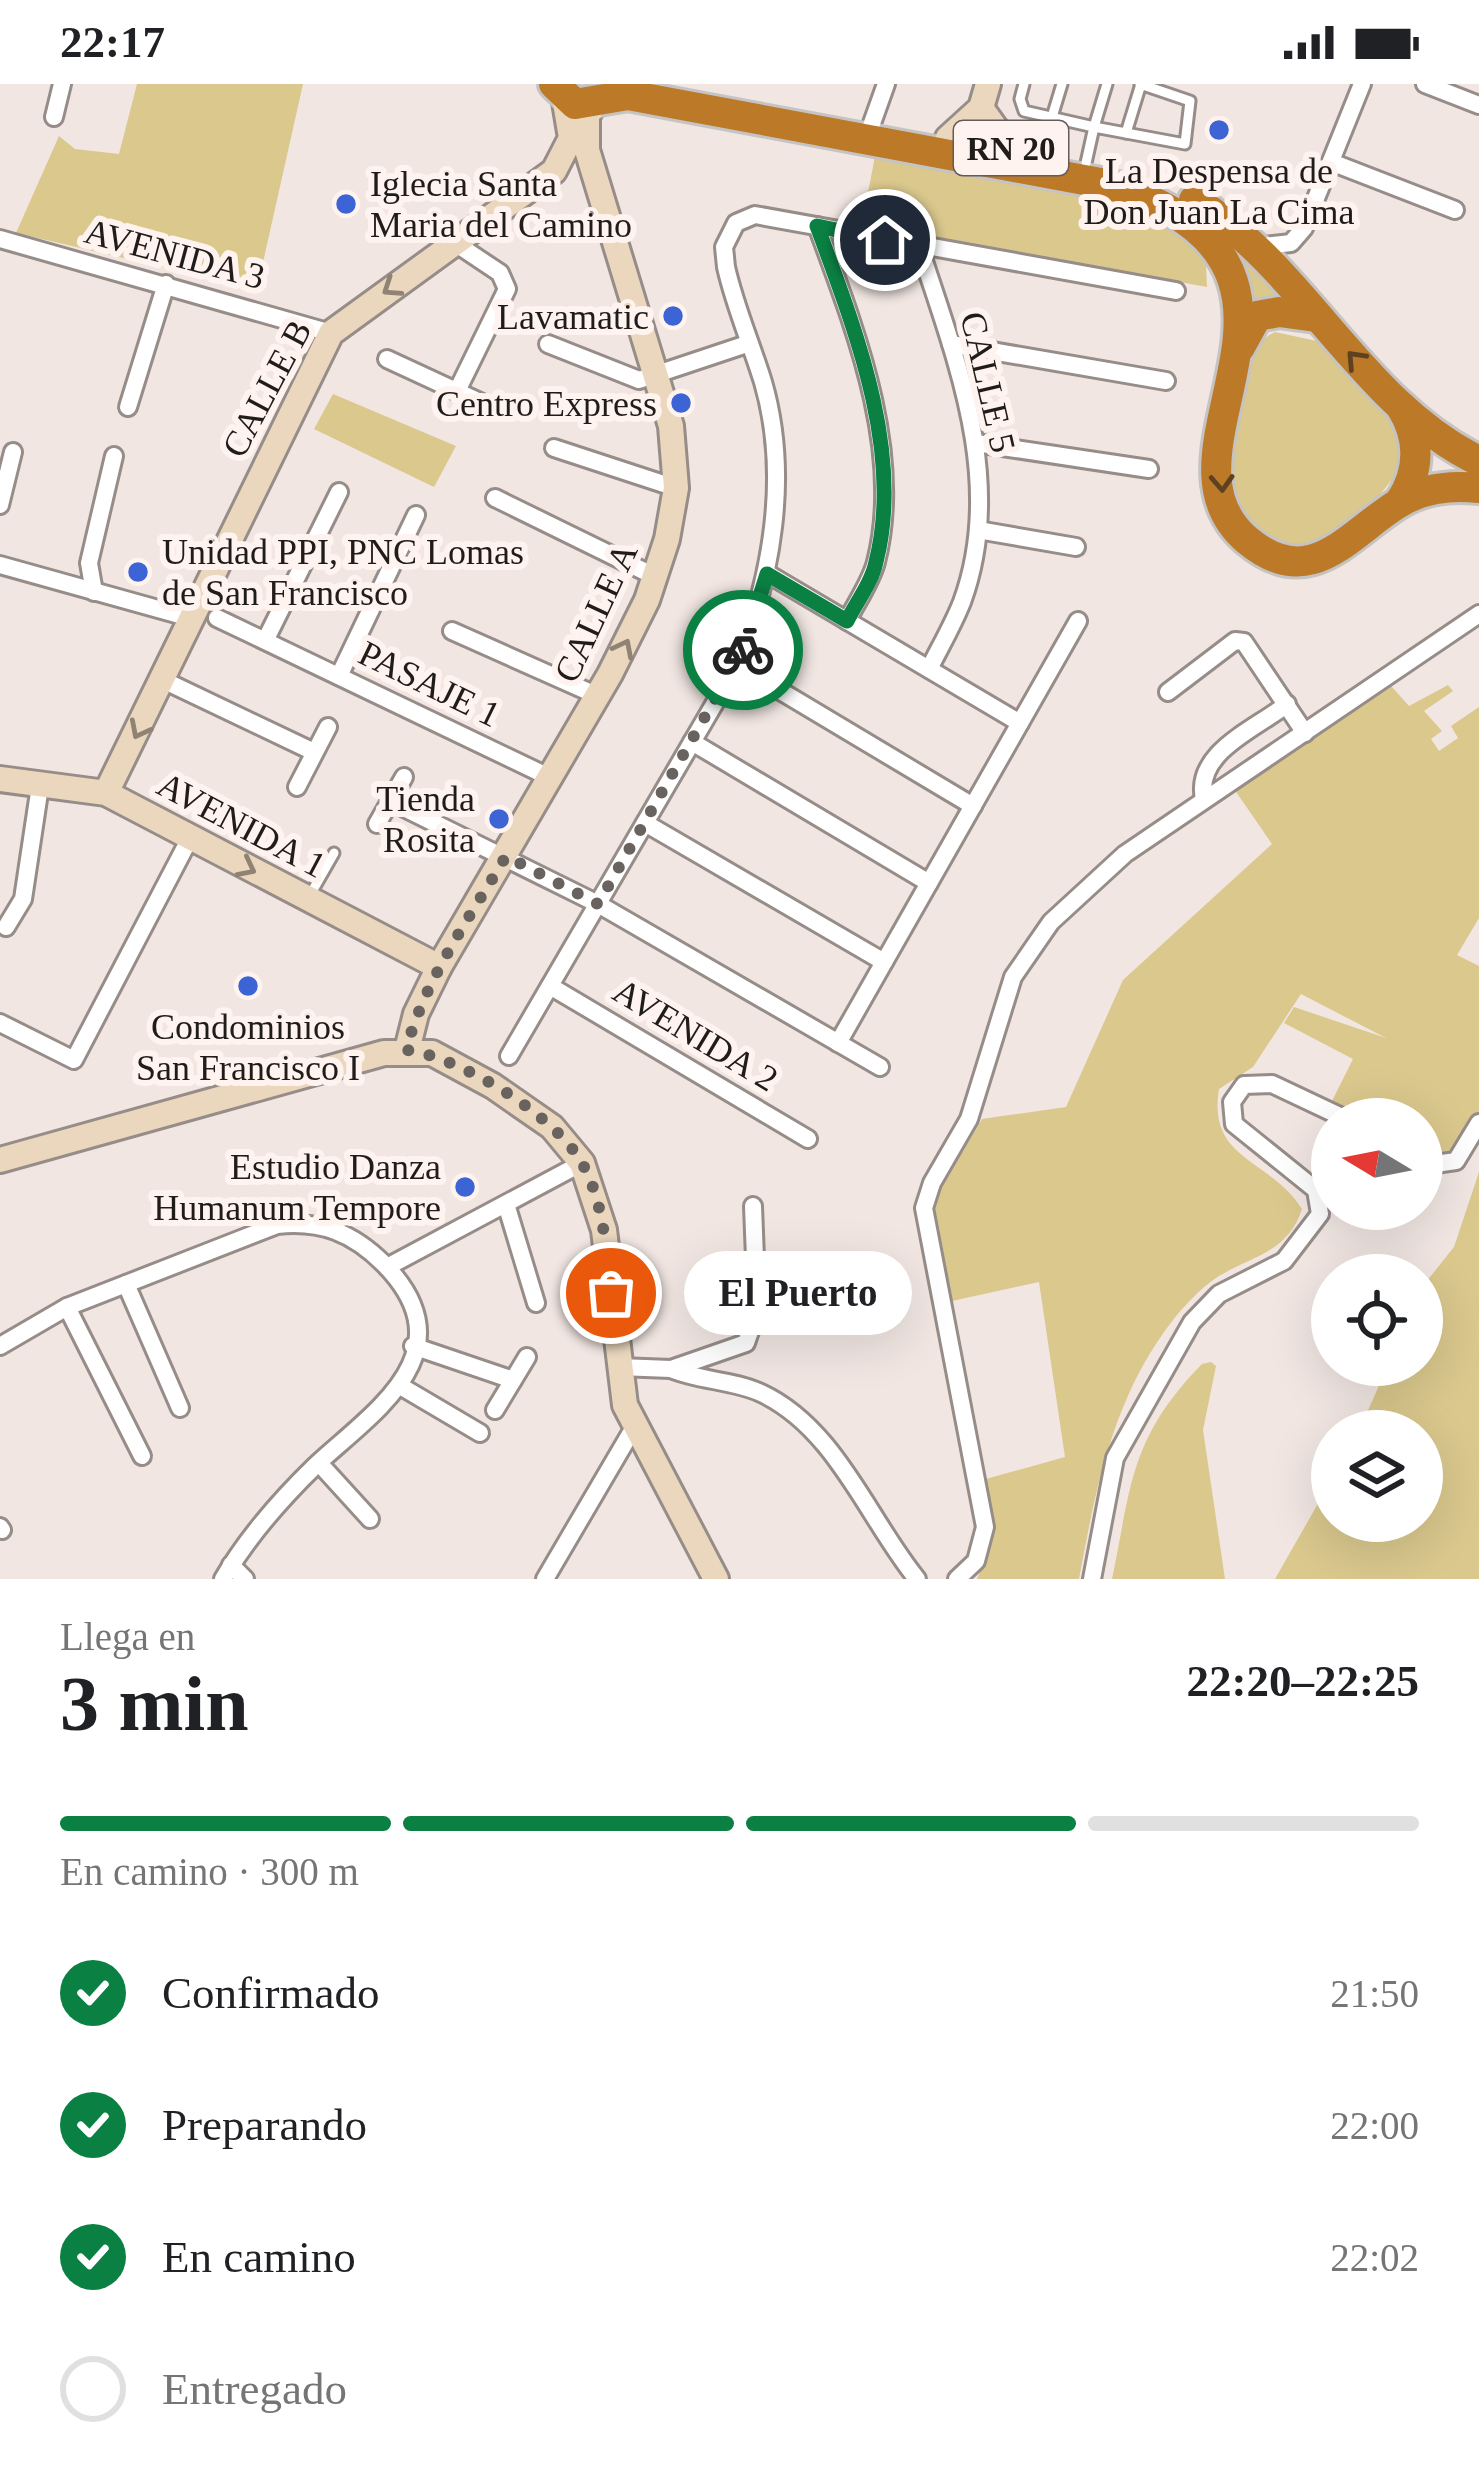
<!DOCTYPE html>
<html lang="es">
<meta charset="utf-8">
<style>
:root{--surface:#fff;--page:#f2f2f2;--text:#202124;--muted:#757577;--line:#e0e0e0;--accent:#0b8043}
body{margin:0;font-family:"Times New Roman",serif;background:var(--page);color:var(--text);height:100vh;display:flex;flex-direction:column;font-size:45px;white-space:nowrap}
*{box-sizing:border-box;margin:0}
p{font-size:39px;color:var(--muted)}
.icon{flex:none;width:66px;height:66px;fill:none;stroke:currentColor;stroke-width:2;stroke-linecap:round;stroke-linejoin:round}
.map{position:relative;height:1495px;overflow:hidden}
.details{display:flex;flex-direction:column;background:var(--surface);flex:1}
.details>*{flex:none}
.needle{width:78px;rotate:280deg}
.fabs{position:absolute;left:1311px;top:1014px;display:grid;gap:24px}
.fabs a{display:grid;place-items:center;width:132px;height:132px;border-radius:50%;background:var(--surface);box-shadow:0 12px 48px #0002;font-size:60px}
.pin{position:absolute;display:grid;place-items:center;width:102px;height:102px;color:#fff;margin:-51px;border:6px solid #fff;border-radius:50%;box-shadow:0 3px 12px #0007}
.courier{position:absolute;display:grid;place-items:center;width:120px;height:120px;margin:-60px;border:9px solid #0b8043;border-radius:50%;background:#fff;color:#222;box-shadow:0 3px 15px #0007}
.bubble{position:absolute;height:84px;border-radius:42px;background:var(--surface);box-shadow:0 12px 48px #0002;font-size:39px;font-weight:600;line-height:84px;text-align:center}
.overview em{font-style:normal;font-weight:600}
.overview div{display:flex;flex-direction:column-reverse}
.overview{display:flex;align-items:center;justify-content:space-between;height:204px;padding:0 60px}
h1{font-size:78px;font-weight:600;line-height:90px}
.bar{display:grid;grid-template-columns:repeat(4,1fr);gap:18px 12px;align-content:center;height:144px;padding:0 60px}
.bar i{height:15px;border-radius:9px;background:var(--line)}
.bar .selected{background:var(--accent)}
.bar p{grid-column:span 4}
ol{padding:0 60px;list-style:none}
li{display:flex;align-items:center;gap:36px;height:132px}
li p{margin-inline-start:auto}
li .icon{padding:12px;border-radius:50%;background:var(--accent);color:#fff;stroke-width:4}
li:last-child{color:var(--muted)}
li i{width:66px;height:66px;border:6px solid var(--line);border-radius:50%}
.status{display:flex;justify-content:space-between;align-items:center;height:84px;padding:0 60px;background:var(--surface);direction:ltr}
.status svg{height:33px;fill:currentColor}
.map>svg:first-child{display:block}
.green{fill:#dac88d}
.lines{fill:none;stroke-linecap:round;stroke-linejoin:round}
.lane-casing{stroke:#968c88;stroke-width:15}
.street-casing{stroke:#968c88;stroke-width:22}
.secondary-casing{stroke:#968c88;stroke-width:30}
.highway-casing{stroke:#c5c4c3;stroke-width:36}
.lane{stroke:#fff;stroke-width:9}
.street{stroke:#fff;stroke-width:16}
.secondary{stroke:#ebd7be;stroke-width:24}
.highway{stroke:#bc7928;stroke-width:30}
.oneway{stroke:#908374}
.oneway2{stroke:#5e4120}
.done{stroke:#696360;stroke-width:12;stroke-dasharray:0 21.6}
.route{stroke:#0b8043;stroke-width:15}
.poi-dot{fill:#3d64d5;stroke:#fff3ef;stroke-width:4.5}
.labels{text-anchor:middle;stroke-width:12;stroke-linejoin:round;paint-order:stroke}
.shield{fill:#fff3ef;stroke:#635c5a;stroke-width:3}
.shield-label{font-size:33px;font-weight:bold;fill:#201c1a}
.poi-label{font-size:36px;fill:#201c1a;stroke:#fff3ef;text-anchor:end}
.street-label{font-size:36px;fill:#201c1a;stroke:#fff3ef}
</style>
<div class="status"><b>22:17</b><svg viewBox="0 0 49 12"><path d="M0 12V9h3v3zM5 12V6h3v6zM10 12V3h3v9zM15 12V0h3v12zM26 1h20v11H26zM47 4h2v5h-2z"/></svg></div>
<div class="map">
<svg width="1479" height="1495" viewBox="0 0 1479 1495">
<rect width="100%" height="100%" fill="#f1e6e2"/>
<g class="green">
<polygon points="137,0 303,0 257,205 16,149 59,52 75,65 119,70"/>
<polygon points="876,67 1030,94 1160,129 1196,161 1206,182 1207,203 862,140"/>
<polygon points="1223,149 1285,212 1245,228 1242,183"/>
<path d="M1275,248L1317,257L1397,338L1407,371C1391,405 1328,477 1284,463C1270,459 1255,446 1243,438C1238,425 1230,408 1229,393C1228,356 1237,263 1275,248Z"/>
<polygon points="333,310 456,362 434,403 314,345"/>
<path d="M1383,593L1409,622L1448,601L1453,607L1424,627L1442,647L1431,655L1439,667L1458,654L1451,642L1479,623V834L1457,871L1479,882V1029L1457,1070L1437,1076L1422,1069V1035H1354L1330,1021L1353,975L1284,939L1294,923L1386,954L1301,910L1253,983L1219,1005C1207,1077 1270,1074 1302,1125C1288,1168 1254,1171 1219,1192C1204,1201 1184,1222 1173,1236C1113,1313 1096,1403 1079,1495H977L995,1448L986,1395L1065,1373L1039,1198L952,1217L927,1127L982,1035L1066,1023L1123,896L1272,760L1230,699Z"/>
<polygon points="1479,1088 1479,1495 1275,1495 1332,1395 1332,1437 1422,1437 1422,1347 1359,1347 1388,1281 1422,1281 1422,1203 1454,1163"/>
<path d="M1211,1278L1216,1282L1203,1346L1225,1495H1112C1132,1399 1130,1354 1202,1280Z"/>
</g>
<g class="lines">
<defs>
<g id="lane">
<polyline points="1024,0 1020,15 1024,27 1094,43 1107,0"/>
<polyline points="1052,33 1062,0"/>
<polyline points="1126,49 1141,0"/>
<polyline points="1086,79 1094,43 1185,60 1190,17 1140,0"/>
<polyline points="310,811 334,769"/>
</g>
<g id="street">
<polyline points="1425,0 1479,21"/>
<polyline points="54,33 62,0"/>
<polyline points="871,42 886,0"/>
<polyline points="1331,78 1455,126"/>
<path d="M817,142C855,245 904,368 876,478C871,498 856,519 847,537"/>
<polyline points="0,155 331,249"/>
<polyline points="455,159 500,189 507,205 457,307"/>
<path d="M919,162C956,276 1006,398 962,518C953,541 940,563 929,585"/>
<polyline points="1253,163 1291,159 1304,144 1362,0"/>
<polyline points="548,260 639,296 747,260"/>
<polyline points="951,260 1166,297"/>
<polyline points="387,275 495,325"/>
<polyline points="128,323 166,200"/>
<polyline points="976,359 1149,385"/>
<polyline points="554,364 676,404"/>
<polyline points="495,414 656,493"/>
<polyline points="0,421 13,368"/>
<polyline points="978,446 1076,463"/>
<polyline points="0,481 194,535"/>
<polyline points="768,490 1020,639"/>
<polyline points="94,508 89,479 114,372"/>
<polyline points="217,534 549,693"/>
<polyline points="452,547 598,612"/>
<polyline points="266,555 339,408"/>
<polyline points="737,581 973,722"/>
<polyline points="339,592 416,431"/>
<polyline points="163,596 314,668"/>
<polyline points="1168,608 1235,557 1244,558 1305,649"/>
<polyline points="692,658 929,799"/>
<polyline points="297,703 328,643"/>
<path d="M1204,715C1194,668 1256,645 1287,620"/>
<polyline points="390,717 598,820 880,983"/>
<polyline points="645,739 884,878"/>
<polyline points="377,740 404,693"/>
<polyline points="6,843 23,815 40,702"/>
<polyline points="550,902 808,1055"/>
<polyline points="0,939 74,976 190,754"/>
<polyline points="838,959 1078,537"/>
<path d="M509,972L737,581C772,493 790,391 763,298C751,259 735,223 726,183L724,163L736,139L755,131L1176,207"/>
<polyline points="1422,1075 1435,1080 1456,1077 1479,1039"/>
<polyline points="506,1120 536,1219"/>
<polyline points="387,1183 582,1079"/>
<polyline points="126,1200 180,1324"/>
<polyline points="67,1223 142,1372"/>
<path d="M0,1262L67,1223L277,1141C321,1136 353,1149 384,1180C470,1268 373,1328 316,1381C280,1416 248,1452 223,1495"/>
<polyline points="413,1262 513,1296"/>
<polyline points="619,1283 671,1285 746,1259 757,1227 753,1122"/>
<path d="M671,1285C700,1297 733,1296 761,1309C836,1344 868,1435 917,1495"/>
<polyline points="402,1303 480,1349"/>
<polyline points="495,1326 527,1273"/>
<polyline points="319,1379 370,1435"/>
<polyline points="0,1443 2,1446"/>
<polyline points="231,1481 245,1495"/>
<polyline points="545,1495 633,1345"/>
<polyline points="957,1495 976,1477 985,1443 924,1124 932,1099 969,1035 1013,893 1051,838 1125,770 1479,530"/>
<polyline points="1092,1495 1115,1374 1192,1238 1219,1210 1284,1177 1320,1130 1316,1106 1234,1040 1232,1018 1244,1001 1272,1000 1346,1035"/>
</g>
<g id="secondary">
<polyline points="981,24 1009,63"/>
<polyline points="948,54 981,24 988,0"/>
<polyline points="0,695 106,709 439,883"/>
<polyline points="106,709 331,249 554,87 571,54 564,12"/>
<polyline points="407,966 416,930 439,883 610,590 647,516 667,455 676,404 671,342 587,66 587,32 595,19"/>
<polyline points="0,1076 384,969 432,969 493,1002 552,1043 582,1079 604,1146 625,1321 716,1495"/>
</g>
<g id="highway">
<path d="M554,0L575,20L628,11L1111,101C1367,185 1140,365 1247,456C1311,510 1349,449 1399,419C1423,404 1451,401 1479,404"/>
<path d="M1194,116C1305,184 1360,319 1479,377"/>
<polyline points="1240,263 1257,232 1279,228 1316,233"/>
<path d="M1400,418C1420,387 1421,355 1401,323"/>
</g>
</defs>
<use href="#lane" class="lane-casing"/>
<use href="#street" class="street-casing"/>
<use href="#secondary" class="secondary-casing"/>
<use href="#highway" class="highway-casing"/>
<use href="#lane" class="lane"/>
<use href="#street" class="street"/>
<use href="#secondary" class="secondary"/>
<use href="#highway" class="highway"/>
</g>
<defs><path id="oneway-chevron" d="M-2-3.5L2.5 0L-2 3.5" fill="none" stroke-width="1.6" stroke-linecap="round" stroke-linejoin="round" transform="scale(3)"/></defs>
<g class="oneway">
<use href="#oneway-chevron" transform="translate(391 204) rotate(146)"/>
<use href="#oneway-chevron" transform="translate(624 564) rotate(-63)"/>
<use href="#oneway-chevron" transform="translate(139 646) rotate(117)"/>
<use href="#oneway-chevron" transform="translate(247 784) rotate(27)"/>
</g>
<g class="oneway2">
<use href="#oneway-chevron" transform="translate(1355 275) rotate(-133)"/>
<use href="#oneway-chevron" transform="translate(1222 399) rotate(87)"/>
</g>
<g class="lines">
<path class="done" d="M611,1209C606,1167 604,1119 583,1081C557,1032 460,973 406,966C425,895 469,835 506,772L598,820L743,566"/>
<path class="route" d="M743,566L767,490L847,537C856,519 872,498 876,478C904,368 855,245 817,142L885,156"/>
</g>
<g class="poi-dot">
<circle cx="1219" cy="46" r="12"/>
<circle cx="346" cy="120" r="12"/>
<circle cx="673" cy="232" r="12"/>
<circle cx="681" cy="319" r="12"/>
<circle cx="138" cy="488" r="12"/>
<circle cx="499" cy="735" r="12"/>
<circle cx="248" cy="902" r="12"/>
<circle cx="465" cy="1103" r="12"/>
</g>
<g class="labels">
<rect class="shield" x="954" y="37" width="114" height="54" rx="9"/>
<g class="shield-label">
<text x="1011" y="76">RN 20</text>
</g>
<g class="poi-label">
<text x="1219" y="99" text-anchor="middle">La Despensa de<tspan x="1219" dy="41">Don Juan La Cima</tspan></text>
<text x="370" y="112" text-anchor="start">Iglecia Santa<tspan x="370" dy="41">Maria del Camino</tspan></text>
<text x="649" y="245">Lavamatic</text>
<text x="657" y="332">Centro Express</text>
<text x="162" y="480" text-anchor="start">Unidad PPI, PNC Lomas<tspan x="162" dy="41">de San Francisco</tspan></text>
<text x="475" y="727">Tienda<tspan x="475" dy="41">Rosita</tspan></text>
<text x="248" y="955" text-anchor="middle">Condominios<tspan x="248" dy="41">San Francisco I</tspan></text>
<text x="441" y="1095">Estudio Danza<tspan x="441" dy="41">Humanum Tempore</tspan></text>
</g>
<g class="street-label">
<text transform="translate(175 169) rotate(15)" y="13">AVENIDA 3</text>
<text transform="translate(989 298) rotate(77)" y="13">CALLE 5</text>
<text transform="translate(266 304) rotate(-62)" y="13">CALLE B</text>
<text transform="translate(595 528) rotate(-65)" y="13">CALLE A</text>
<text transform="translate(430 599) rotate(26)" y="13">PASAJE 1</text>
<text transform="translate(242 740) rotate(28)" y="13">AVENIDA 1</text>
<text transform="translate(696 950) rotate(31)" y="13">AVENIDA 2</text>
</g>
</g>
</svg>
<div class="fabs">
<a><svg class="needle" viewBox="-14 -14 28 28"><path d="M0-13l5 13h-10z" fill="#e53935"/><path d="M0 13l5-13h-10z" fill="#757577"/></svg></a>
<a><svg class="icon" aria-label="locate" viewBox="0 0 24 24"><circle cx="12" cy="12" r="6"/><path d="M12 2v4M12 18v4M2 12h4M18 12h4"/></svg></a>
<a><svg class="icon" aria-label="layers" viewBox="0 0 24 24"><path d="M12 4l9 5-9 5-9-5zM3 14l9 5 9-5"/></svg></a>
</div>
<div class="pin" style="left:611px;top:1209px;background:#ea580c"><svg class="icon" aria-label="bag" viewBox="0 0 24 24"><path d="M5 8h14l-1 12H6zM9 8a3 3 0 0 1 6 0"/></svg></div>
<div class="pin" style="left:885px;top:156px;background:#1f2937"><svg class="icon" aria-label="home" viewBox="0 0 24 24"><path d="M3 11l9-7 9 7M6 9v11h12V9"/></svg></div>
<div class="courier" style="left:743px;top:566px"><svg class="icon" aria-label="bike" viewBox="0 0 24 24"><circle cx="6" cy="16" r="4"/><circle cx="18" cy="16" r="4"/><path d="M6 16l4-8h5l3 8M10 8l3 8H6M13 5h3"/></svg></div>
<div class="bubble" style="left:684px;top:1167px;width:228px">El Puerto</div>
</div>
<section class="details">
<div class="overview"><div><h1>3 min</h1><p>Llega en</p></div><em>22:20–22:25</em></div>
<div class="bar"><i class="selected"></i><i class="selected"></i><i class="selected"></i><i></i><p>En camino · 300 m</p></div>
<ol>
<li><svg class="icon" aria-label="check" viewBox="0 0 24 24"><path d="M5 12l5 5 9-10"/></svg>Confirmado<p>21:50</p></li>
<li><svg class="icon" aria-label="check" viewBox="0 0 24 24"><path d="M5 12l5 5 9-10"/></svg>Preparando<p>22:00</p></li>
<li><svg class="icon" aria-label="check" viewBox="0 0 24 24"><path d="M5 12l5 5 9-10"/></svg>En camino<p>22:02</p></li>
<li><i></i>Entregado</li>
</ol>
</section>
